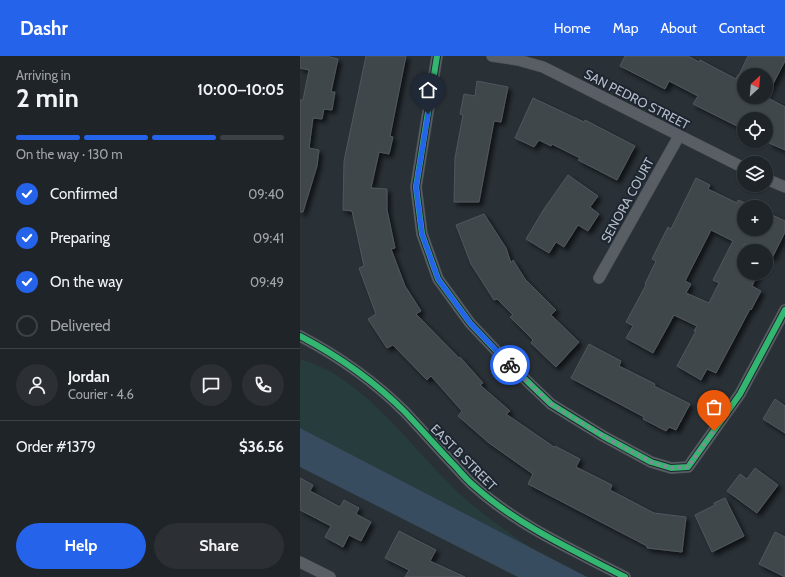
<!DOCTYPE html>
<meta charset="utf-8">
<style>
:root{--surface:#1f2428;--page:#2c3034;--text:#f1f3f6;--muted:#a1a4a8;--line:#3c4145;--accent:#2563eb}
body{margin:0;font-family:Cabin,sans-serif;background:var(--page);color:var(--text);height:100vh;display:flex;flex-direction:column;font-size:15px;white-space:nowrap}
*{box-sizing:border-box;margin:0}
p{font-size:13px;color:var(--muted)}
.icon{flex:none;width:22px;height:22px;fill:none;stroke:currentColor;stroke-width:2;stroke-linecap:round;stroke-linejoin:round}
.map{position:relative;flex:1;overflow:hidden}
.panel{display:flex;flex-direction:column;background:var(--surface);width:300px}
.panel>*{flex:none}
.needle{width:26px;rotate:26deg}
.buttons{position:absolute;left:437px;top:12px;display:grid;gap:8px}
.buttons a{display:grid;place-items:center;width:36px;height:36px;border-radius:50%;background:var(--surface);box-shadow:0 1px 3px #0004,0 0 0 1px var(--line);font-size:20px}
.pin{position:absolute;display:grid;place-items:center;width:34px;height:34px;color:#fff;margin:-41px -17px;border-radius:50% 50% 50% 0;rotate:-45deg;box-shadow:0 0 4px #0007}
.pin .icon{rotate:45deg}
.courier{position:absolute;display:grid;place-items:center;width:40px;height:40px;margin:-20px;border:3px solid #2563eb;border-radius:50%;background:#fff;color:#222;box-shadow:0 1px 5px #0007}
.overview em{font-style:normal;font-weight:700}
.overview div{display:flex;flex-direction:column-reverse}
.overview{display:flex;align-items:center;justify-content:space-between;height:68px;padding:0 16px}
h1{font-size:26px;font-weight:700;line-height:30px}
.bar{display:grid;grid-template-columns:repeat(4,1fr);gap:6px 4px;align-content:center;height:48px;padding:0 16px}
.bar i{height:5px;border-radius:3px;background:var(--line)}
.bar .selected{background:var(--accent)}
.bar p{grid-column:span 4}
.line{display:flex;align-items:center;gap:10px;padding:0 16px;border-top:1px solid var(--line)}
.line div{flex:1}
.round{display:grid;place-items:center;flex:none;width:42px;height:42px;border-radius:21px;background:var(--page)}
ol{padding:0 16px;list-style:none}
li{display:flex;align-items:center;gap:12px;height:44px}
li p{margin-inline-start:auto}
li .icon{padding:4px;border-radius:50%;background:var(--accent);color:#fff;stroke-width:4}
li:last-child{color:var(--muted)}
li i{width:22px;height:22px;border:2px solid var(--line);border-radius:50%}
.cta{display:flex;gap:8px;margin-top:auto;padding:8px 16px}
.cta a{flex:1;height:46px;border-radius:24px;background:var(--accent);color:#fff;font-size:16px;font-weight:700;line-height:46px;text-align:center}
.cta a+a{background:var(--page);color:var(--text)}
header{display:flex;align-items:center;gap:24px;box-sizing:border-box;height:56px;padding:0 20px;background:var(--accent);color:#fff}
header strong{font-size:19px}
nav{display:flex;gap:22px;margin-inline-start:auto;font-size:14px}
main{display:flex;flex:1;min-height:0}
.map>svg:first-child{display:block}
.green{fill:#273c3c}
.water{fill:#384c60}
.building{fill:#41474c;stroke:#51575d;fill-rule:evenodd;filter:url(#shadow)}
.lines{fill:none;stroke-linecap:round;stroke-linejoin:round}
.street-casing{stroke:#474c50;stroke-width:12}
.street{stroke:#585e63;stroke-width:11}
.cycleway-casing{stroke:#1d2630;stroke-width:8}
.cycleway{stroke:#33b770;stroke-width:6}
.done{stroke:#838b94;stroke-width:4;stroke-dasharray:0 7.2}
.route{stroke:#2563eb;stroke-width:5}
.labels{text-anchor:middle;stroke-width:4;stroke-linejoin:round;paint-order:stroke}
.street-label{font-size:13px;fill:#b3bcc7;stroke:#1d2630}
</style>
<header>
<strong>Dashr</strong>
<nav><a>Home</a><a>Map</a><a>About</a><a>Contact</a></nav>
</header>
<main>
<section class="panel">
<div class="overview"><div><h1>2 min</h1><p>Arriving in</p></div><em>10:00–10:05</em></div>
<div class="bar"><i class="selected"></i><i class="selected"></i><i class="selected"></i><i></i><p>On the way · 130 m</p></div>
<ol>
<li><svg class="icon" aria-label="check" viewBox="0 0 24 24"><path d="M5 12l5 5 9-10"/></svg>Confirmed<p>09:40</p></li>
<li><svg class="icon" aria-label="check" viewBox="0 0 24 24"><path d="M5 12l5 5 9-10"/></svg>Preparing<p>09:41</p></li>
<li><svg class="icon" aria-label="check" viewBox="0 0 24 24"><path d="M5 12l5 5 9-10"/></svg>On the way<p>09:49</p></li>
<li><i></i>Delivered</li>
</ol>
<div class="line" style="height:72px"><a class="round"><svg class="icon" aria-label="person" viewBox="0 0 24 24"><circle cx="12" cy="8" r="4"/><path d="M4 21q1-7 8-7t8 7"/></svg></a><div><b>Jordan</b><p>Courier · 4.6</p></div><a class="round"><svg class="icon" aria-label="chat" viewBox="0 0 24 24"><path d="M4 5h16v11H9l-5 4z"/></svg></a><a class="round"><svg class="icon" aria-label="phone" viewBox="0 0 24 24"><path d="M5 4h4l2 5-3 2q2 4 5 5l2-3 5 2v4C11 20 4 13 5 4z"/></svg></a></div>
<div class="line" style="height:52px"><div>Order #1379</div><b>$36.56</b></div>
<div class="cta"><a>Help</a><a>Share</a></div>
</section>
<div class="map">
<svg width="485" height="521" viewBox="0 0 485 521">
<defs>
<filter id="shadow"><feDropShadow dx="3.5" dy="3.5" stdDeviation="2" flood-color="#0009"/></filter>
</defs>
<rect width="100%" height="100%" fill="#293036"/>
<path class="green" d="M1,303C15,308 30,314 42,323C82,350 112,390 146,424C171,451 201,471 231,492L0,372V311Z"/>
<polygon class="water" points="0,372 287,521 218,521 0,411"/>
<g class="building">
<polygon points="0,0 26,0 38,3 31,36 35,36 32,54 24,53 22,63 13,62 9,92 19,94 17,110 3,156 0,156 0,44 3,44 9,14 0,12"/>
<polygon points="66,0 106,0 90,80 93,81 89,98 79,96 71,132 87,133 87,154 95,192 91,193 105,230 121,255 116,258 159,302 160,301 183,327 180,329 210,355 206,358 254,391 255,390 280,403 276,411 312,429 310,434 354,457 386,461 382,496 347,492 347,490 228,428 233,418 189,387 158,360 162,355 131,320 127,324 93,289 87,292 68,263 76,258 59,212 64,210 52,155 43,154 44,105"/>
<polygon points="325,0 388,0 399,6 400,4 436,23 438,19 439,19 448,0 485,0 485,5 466,41 466,19 444,19 444,41 466,41 485,51 485,94 469,87 473,79 466,76 466,63 444,63 444,65 441,63 437,70 393,48 398,40 369,25 365,33 320,10"/>
<polygon points="177,25 208,31 201,66 194,65 179,146 154,146 155,102 163,59 160,58 164,38 175,40"/>
<polygon points="233,42 284,66 285,64 335,90 317,124 278,104 280,102 252,88 251,90 239,84 234,91 215,82"/>
<polygon points="268,119 298,140 290,151 299,158 288,175 278,169 264,191 256,186 249,197 226,183 244,153"/>
<path d="M396,122L410,129L408,133L437,147L438,144L455,151H444V173H466V156L485,165V176L472,202L466,199V195H458L444,188V217H458L452,230L461,235L451,254L450,253L416,317L407,313L401,324L377,310L396,275H394L397,270L374,259L353,297L326,282L333,270L326,266L346,229L345,228L356,205L352,203L368,171L371,173ZM411,174L433,185L413,224L419,227L409,247L386,237L391,228L385,225Z"/>
<polygon points="184,158 206,192 211,207 213,204 225,223 256,254 251,259 279,286 256,311 231,287 233,284 210,261 213,259 197,243 194,244 171,208 156,169"/>
<polygon points="289,288 321,305 319,310 355,328 354,330 390,348 376,374 369,371 366,375 343,363 344,361 271,322"/>
<polygon points="475,343 485,350 485,377 463,363"/>
<polygon points="455,412 478,429 457,457 427,435 440,418 447,423"/>
<polygon points="0,422 13,429 10,435 40,451 44,444 59,452 56,458 71,466 61,485 49,479 43,491 25,481 31,470 0,454"/>
<polygon points="425,442 444,480 412,496 395,459 415,449 414,447"/>
<polygon points="99,475 136,494 130,505 165,521 105,521 109,514 85,502"/>
<polygon points="475,476 485,481 485,521 459,508"/>
</g>
<g class="lines">
<defs>
<g id="street">
<polyline points="137,0 116,131 122,178 138,223 170,267 205,304 251,348 303,380 351,406 371,412 388,411 440,338 485,254"/>
<polyline points="192,0 218,4 243,11 444,112"/>
<polyline points="466,123 485,131"/>
<polyline points="299,222 379,80"/>
<path d="M0,280C40,301 73,324 105,356C121,373 136,390 152,407C159,414 165,422 173,429C217,469 273,494 325,521"/>
<polyline points="0,506 30,521"/>
</g>
</defs>
<use href="#street" class="street-casing"/>
<use href="#street" class="street"/>
<defs>
<g id="cycleway">
<polyline points="137,0 116,131 122,178 138,223 170,267 205,304 251,348 303,380 351,406 371,412 388,411 440,338 485,254"/>
<path d="M0,280C40,301 73,324 105,356C121,373 136,390 152,407C159,414 165,422 173,429C217,469 273,494 325,521"/>
</g>
</defs>
<use href="#cycleway" class="cycleway-casing"/>
<use href="#cycleway" class="cycleway"/>
</g>
<g class="lines">
<polyline class="done" points="210,309 251,348 303,380 351,406 371,412 388,411 414,375"/>
<polyline class="route" points="128,58 116,131 122,178 138,223 170,267 210,309"/>
</g>
<g class="labels">
<g class="street-label">
<text transform="translate(337 43) rotate(27)" y="5">SAN PEDRO STREET</text>
<text transform="translate(327 144) rotate(-61)" y="5">SENORA COURT</text>
<text transform="translate(164 401) rotate(45)" y="5">EAST B STREET</text>
</g>
</g>
</svg>
<div class="buttons">
<a><svg class="needle" viewBox="-14 -14 28 28"><path d="M0-13l5 13h-10z" fill="#e53935"/><path d="M0 13l5-13h-10z" fill="#a1a4a8"/></svg></a>
<a><svg class="icon" aria-label="locate" viewBox="0 0 24 24"><circle cx="12" cy="12" r="6"/><path d="M12 2v4M12 18v4M2 12h4M18 12h4"/></svg></a>
<a><svg class="icon" aria-label="layers" viewBox="0 0 24 24"><path d="M12 4l9 5-9 5-9-5zM3 14l9 5 9-5"/></svg></a>
<a>+</a>
<a>−</a>
</div>
<div class="pin" style="left:414px;top:375px;background:#ea580c"><svg class="icon" aria-label="bag" viewBox="0 0 24 24"><path d="M5 8h14l-1 12H6zM9 8a3 3 0 0 1 6 0"/></svg></div>
<div class="pin" style="left:128px;top:58px;background:#1f2937"><svg class="icon" aria-label="home" viewBox="0 0 24 24"><path d="M3 11l9-7 9 7M6 9v11h12V9"/></svg></div>
<div class="courier" style="left:210px;top:309px"><svg class="icon" aria-label="bike" viewBox="0 0 24 24"><circle cx="6" cy="16" r="4"/><circle cx="18" cy="16" r="4"/><path d="M6 16l4-8h5l3 8M10 8l3 8H6M13 5h3"/></svg></div>
</div>
</main>
